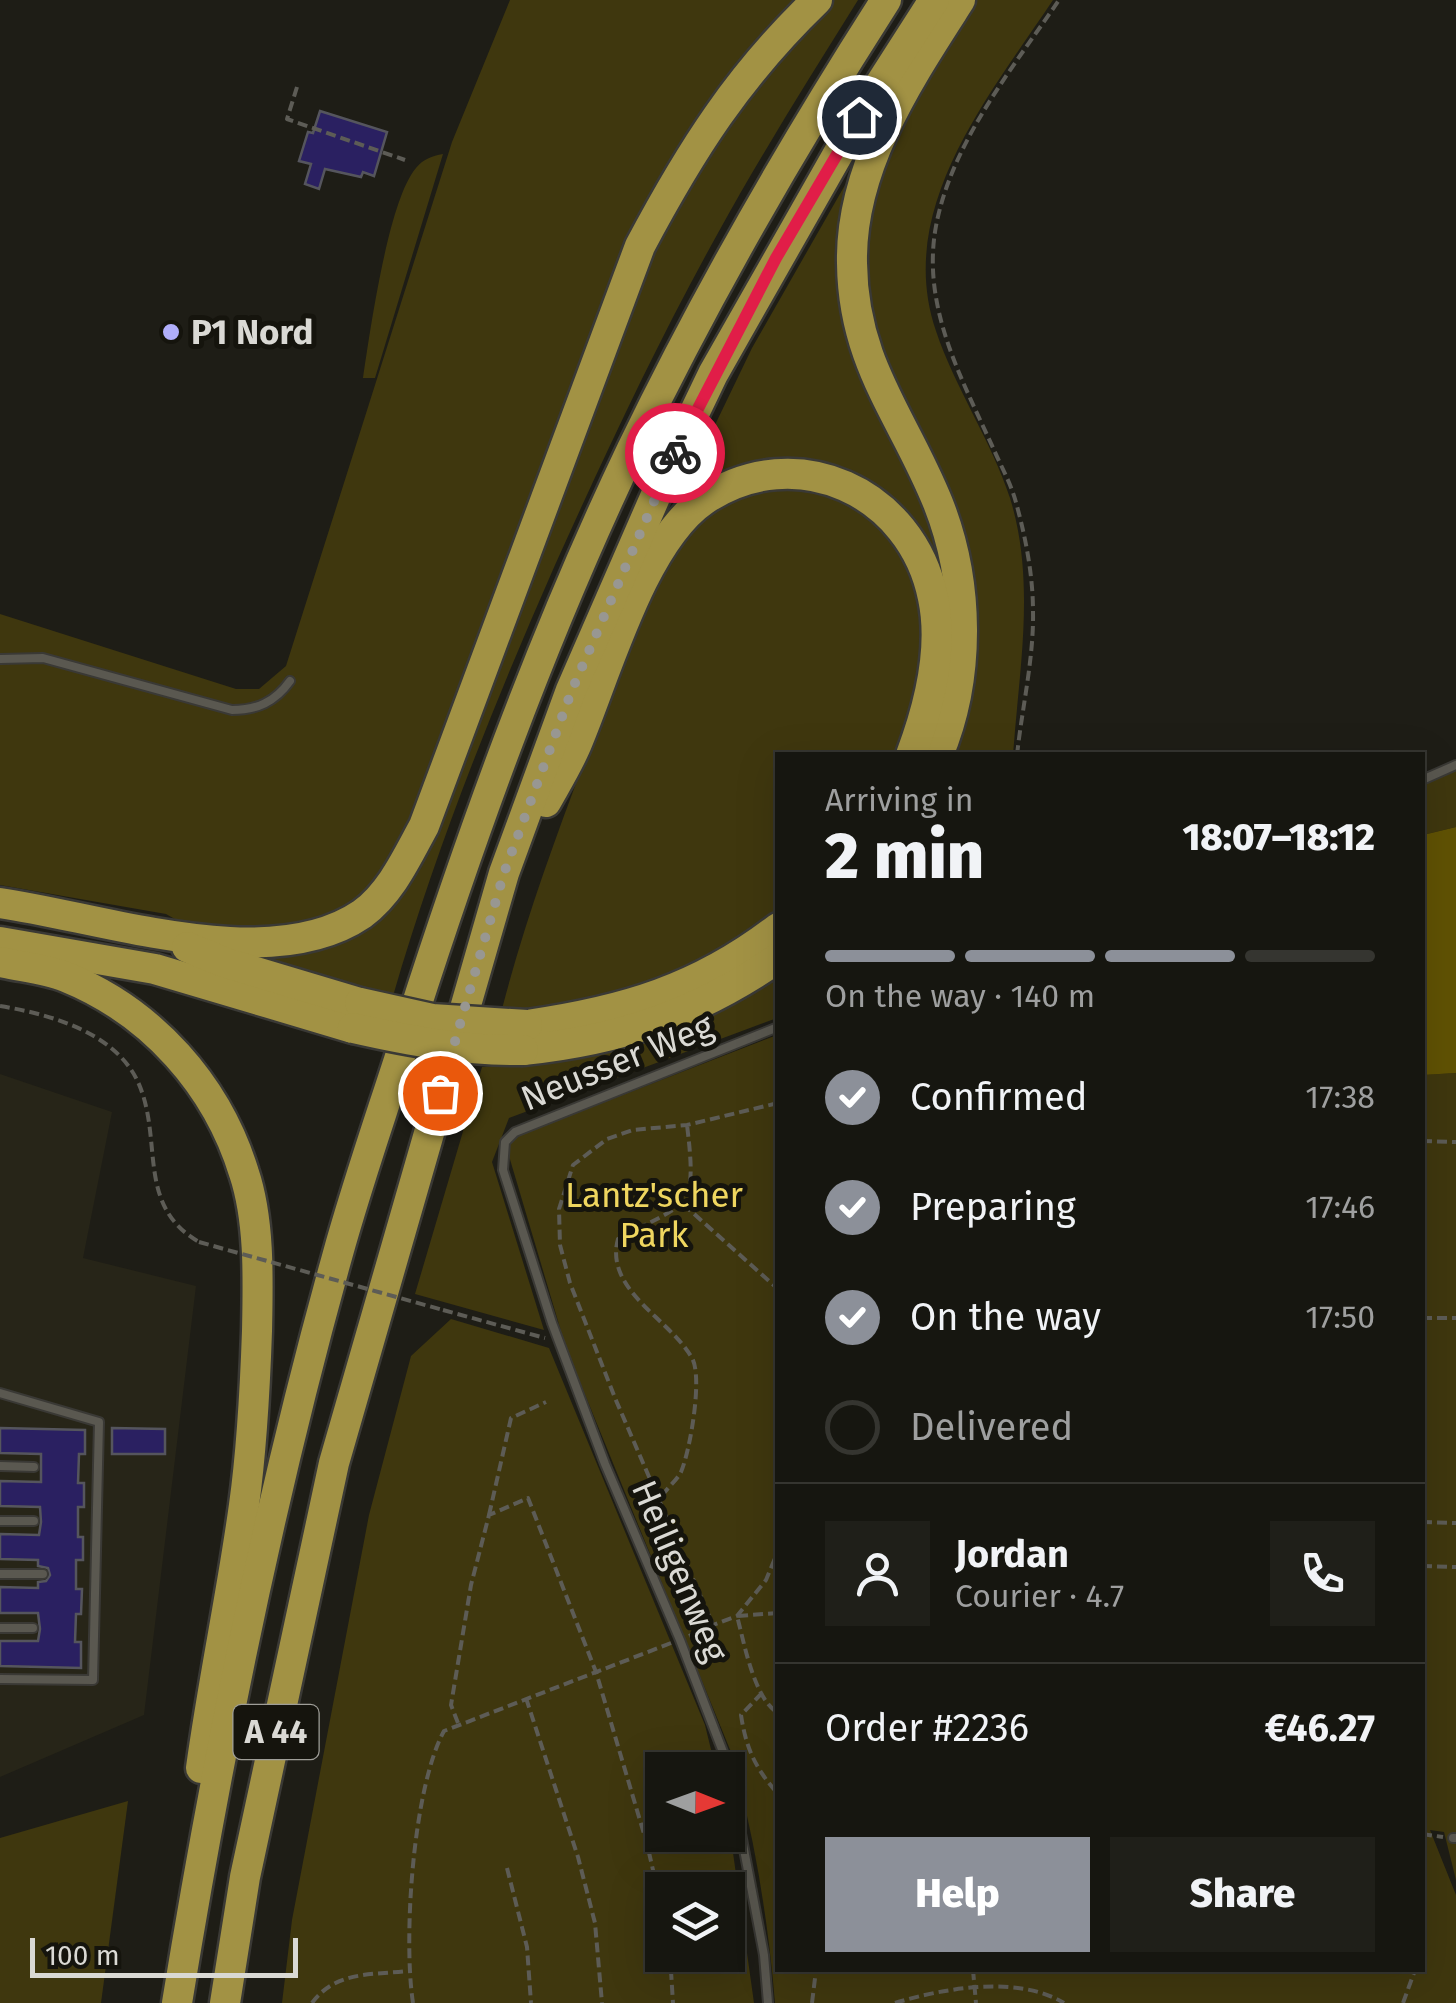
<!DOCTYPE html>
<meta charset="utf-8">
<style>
:root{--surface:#161610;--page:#1f1f19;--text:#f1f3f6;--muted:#9e9f9f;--line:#353530;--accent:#8c9099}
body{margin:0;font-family:"Fira Sans",sans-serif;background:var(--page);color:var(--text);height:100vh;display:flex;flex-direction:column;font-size:38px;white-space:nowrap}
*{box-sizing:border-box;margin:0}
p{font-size:32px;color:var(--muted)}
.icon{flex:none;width:55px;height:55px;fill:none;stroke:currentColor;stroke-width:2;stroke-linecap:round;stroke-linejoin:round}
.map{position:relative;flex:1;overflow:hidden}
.details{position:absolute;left:775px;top:752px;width:650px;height:1220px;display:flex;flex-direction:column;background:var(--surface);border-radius:0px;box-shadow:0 10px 40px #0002,0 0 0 2px var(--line)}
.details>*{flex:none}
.needle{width:65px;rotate:91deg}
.buttons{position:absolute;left:645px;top:1752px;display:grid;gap:20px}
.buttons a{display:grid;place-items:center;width:100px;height:100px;border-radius:0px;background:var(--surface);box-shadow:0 10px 40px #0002,0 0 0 2px var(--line);font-size:50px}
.scale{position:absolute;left:30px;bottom:25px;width:268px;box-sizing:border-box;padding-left:10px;border:5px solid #dad9d4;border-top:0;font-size:28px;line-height:35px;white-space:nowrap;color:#dad9d4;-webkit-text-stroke:8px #15140d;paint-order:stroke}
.pin{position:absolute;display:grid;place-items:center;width:85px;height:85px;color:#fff;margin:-42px;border:5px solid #fff;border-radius:50%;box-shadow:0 2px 10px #0007}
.courier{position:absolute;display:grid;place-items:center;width:100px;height:100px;margin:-50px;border:8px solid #e11d48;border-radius:50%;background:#fff;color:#222;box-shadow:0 2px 12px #0007}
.head em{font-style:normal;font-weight:800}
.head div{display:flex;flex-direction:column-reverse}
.head{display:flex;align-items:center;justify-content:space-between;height:170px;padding:0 50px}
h1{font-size:65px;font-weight:800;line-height:75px}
.bar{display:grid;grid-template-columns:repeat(4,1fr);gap:15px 10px;align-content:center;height:120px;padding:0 50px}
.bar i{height:12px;border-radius:8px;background:var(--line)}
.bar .active{background:var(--accent)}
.bar p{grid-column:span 4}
.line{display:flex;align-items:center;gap:25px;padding:0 50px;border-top:2px solid var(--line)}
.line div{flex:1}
.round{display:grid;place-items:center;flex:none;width:105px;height:105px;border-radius:0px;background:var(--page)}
ol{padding:0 50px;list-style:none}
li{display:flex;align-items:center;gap:30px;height:110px}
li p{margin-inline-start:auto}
li .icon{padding:10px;border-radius:50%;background:var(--accent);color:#fff;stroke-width:4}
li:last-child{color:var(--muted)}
li i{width:55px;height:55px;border:5px solid var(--line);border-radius:50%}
.button{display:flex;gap:20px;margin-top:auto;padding:20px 50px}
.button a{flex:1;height:115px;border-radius:0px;background:var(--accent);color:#fff;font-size:40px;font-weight:800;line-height:115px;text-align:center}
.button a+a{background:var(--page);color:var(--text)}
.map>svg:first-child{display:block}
.built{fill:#272518}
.green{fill:#3f370e;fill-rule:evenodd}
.water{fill:#605204}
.building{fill:#2a2061;stroke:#55555d;stroke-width:2.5}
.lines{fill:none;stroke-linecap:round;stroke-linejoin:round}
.service-casing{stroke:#3a3935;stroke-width:12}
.motorway-casing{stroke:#3a3935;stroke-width:35}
.path{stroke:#5d5c56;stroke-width:4;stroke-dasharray:10 5;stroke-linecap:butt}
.service{stroke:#5a5850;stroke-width:8}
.motorway{stroke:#a29244;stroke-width:30}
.motorway-bridge-casing{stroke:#3a3935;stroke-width:35;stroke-linecap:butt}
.path-bridge{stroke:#5d5c56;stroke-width:4;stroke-dasharray:10 5;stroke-linecap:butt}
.motorway-bridge{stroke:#a29244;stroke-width:30}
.done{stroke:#989792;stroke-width:10;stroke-dasharray:0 18}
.route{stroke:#e11d48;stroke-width:12}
.poi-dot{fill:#b0aefa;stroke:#15140d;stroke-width:4}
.labels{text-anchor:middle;stroke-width:10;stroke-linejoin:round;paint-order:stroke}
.shield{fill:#15140d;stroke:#9f9e98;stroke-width:2.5}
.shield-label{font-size:32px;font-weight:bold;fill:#dad9d4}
.poi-label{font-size:35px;font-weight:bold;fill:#dad9d4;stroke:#15140d;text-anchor:start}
.street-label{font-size:35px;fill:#dad9d4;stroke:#15140d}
.park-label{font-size:35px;fill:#efd65f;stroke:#15140d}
</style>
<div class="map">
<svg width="1456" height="2003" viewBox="0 0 1456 2003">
<rect width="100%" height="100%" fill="#1e1d16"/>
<polygon class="built" points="0,1074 112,1112 83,1258 196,1286 144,1715 0,1777"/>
<g class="green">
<path d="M510,0H858C810,77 762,153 718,233C658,341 606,452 555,565C493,706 436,848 393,996L243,958L166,914L0,885V614L236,689H259L286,666L452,142Z"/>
<path d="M973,0H1053C990,95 894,208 936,331C955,388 991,440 1010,498C1036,582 1019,670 1013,755H945L972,663L900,405L863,303L868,210L907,106Z"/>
<path d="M443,154L375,378H363C370,332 388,201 416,168C423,159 432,156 443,154Z"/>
<polygon points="861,157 842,227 926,500 949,597 940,574 836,469 675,508 752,348"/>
<path d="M778,488L811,489L863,508L904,551L923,615L920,689L898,755H778L777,913L731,948L627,996L535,1010L502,1009C529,905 567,807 605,707C623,661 649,586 676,547C702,510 737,496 778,488Z"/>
<polygon points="1456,768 1456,827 1423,835 1422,783"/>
<polygon points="777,973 777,1018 509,1118 492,1162 544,1330 415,1294 482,1067 564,1059"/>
<path d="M777,1035L778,1970H1422V1075L1456,1073V1880L1444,1832L1430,1830L1456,1895V2003H775C768,1918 754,1834 731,1752L566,1348L509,1156V1143L517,1136Z"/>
<path d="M451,1319L549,1348L705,1725L716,1770H662V1835H728V1817L754,2003H282L292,1920L369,1515L411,1356ZM662,1890H728V1955H662Z"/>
<polygon points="128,1801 101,2003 0,2003 0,1838"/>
</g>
<polygon class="water" points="1456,827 1456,1073 1423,1075 1423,835"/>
<g class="building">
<polygon points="320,111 387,132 374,176 363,172 361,177 325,169 319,189 305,184 311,164 299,161 308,132 313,133"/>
<polygon points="0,1428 85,1430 85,1454 79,1454 78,1483 84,1483 84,1507 78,1507 78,1537 83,1537 83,1560 76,1560 76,1589 82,1589 81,1614 76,1614 75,1642 81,1642 81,1668 0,1666 0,1641 38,1641 40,1629 38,1613 0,1613 0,1587 38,1588 38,1582 46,1581 50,1575 48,1568 38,1566 38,1560 0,1559 0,1534 39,1535 41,1522 40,1507 0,1506 0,1481 41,1482 41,1454 0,1453"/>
<polygon points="112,1428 165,1429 165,1454 112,1454"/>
</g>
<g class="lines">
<defs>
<g id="service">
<path d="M0,659L43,658L232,710C257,710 275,702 290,681"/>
<polyline points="1422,780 1456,765"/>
<polyline points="0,1393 99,1422 93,1680 0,1679"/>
<polyline points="0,1466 34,1467"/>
<polyline points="0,1521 34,1521"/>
<polyline points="0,1574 43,1574"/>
<polyline points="0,1628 33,1628"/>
<polyline points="1453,1838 1456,1838"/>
<polyline points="768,2003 764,1955 728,1765 680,1640 605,1464 552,1323 503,1170 505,1142 515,1132 778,1027"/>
</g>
<g id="motorway">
<path d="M938,755C971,677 969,581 938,503C903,416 853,364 852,263C850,166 910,78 960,0"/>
<path d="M546,802C556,784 567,766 575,748C605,679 641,543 704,500C796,438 912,492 933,598C944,650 929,707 911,755"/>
<path d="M0,903C104,918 270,977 362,914C391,893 407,857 424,826L640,246C691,150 738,76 817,0"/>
<polyline points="0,942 155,969 353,1028"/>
<polyline points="187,947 226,963 360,1003"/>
<path d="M0,962C22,967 46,969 66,977C152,1012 217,1085 244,1173C260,1221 258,1281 257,1331C255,1389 252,1448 244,1505C232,1593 213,1680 201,1768"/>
<path d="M527,1025C624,1011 699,989 778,928"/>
<path d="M523,1050C620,1040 697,1014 778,958"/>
<path d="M177,2003C218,1752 269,1501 337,1257C357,1184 382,1113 405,1041C469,840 541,639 632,449C707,294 793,145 886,0"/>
<polyline points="225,2003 245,1877 334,1463 504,873 571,690 666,472 713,374 859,117 934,0"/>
</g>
</defs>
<use href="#service" class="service-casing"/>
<use href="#motorway" class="motorway-casing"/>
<g class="path">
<polyline points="297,87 287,119 405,160"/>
<path d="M1017,755C1022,708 1034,658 1033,611C1033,574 1025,534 1015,499C1010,482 1001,466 994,450C962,379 921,307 936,226C952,142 1012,69 1059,0"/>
<path d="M0,1006C49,1014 115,1032 138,1082C164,1140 135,1205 199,1242"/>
<polyline points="778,1103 687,1125 633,1130 607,1139 573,1165 559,1209 560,1245 570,1283 615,1398 713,1625 737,1616 766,1580 778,1551"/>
<polyline points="1422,1141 1456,1142"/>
<polyline points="683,1204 778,1289"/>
<polyline points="443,1310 545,1338"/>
<polyline points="1422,1318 1456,1318"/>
<path d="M662,1496C667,1488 677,1480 681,1472C690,1451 703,1377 692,1358C670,1319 604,1290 618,1239C687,1201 698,1214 687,1125"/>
<polyline points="489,1515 511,1418 546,1402"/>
<polyline points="1422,1522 1456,1523"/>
<polyline points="1422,1566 1456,1567"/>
<path d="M778,1613L737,1616C744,1642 754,1699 778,1713"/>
<polyline points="689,1636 712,1625"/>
<path d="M762,1693L741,1715C746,1748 755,1768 778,1794"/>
<polyline points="526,1698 578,1857 595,1923 602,2003"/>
<polyline points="458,1723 451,1705 471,1585 489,1515 528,1498 596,1672 647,1844 662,1909"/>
<polyline points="1422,1834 1443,1837"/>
<polyline points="507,1868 527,1947 531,2003"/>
<polyline points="670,1955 673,2003"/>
<polyline points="973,1970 976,2003"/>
<path d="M312,2003C335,1971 372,1975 407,1971"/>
<path d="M413,2003C403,1938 413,1788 444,1731L671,1643"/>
<polyline points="812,2003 816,1970"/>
<path d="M895,2003C944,1988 1018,1975 1064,2003"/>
<polyline points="1403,2003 1415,1970"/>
</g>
<use href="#service" class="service"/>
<use href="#motorway" class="motorway"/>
<defs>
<g id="motorway-bridge">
<polyline points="360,1003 432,1019 527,1025"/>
<path d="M353,1028C410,1041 465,1051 523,1050"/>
</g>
</defs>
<use href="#motorway-bridge" class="motorway-bridge-casing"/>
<polyline class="path-bridge" points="199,1242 443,1310"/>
<use href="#motorway-bridge" class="motorway-bridge"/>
</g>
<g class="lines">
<polyline class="done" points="440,1093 504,873 572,690 675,453"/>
<polyline class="route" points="675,453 776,258 859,117"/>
</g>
<circle class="poi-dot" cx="171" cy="332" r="10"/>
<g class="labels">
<rect class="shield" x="233.5" y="1705" width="85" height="54" rx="8"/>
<g class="shield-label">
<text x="276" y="1743">A 44</text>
</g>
<g class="poi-label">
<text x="191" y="344">P1 Nord</text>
</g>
<g class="street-label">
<text transform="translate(617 1062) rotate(-22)" y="12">Neusser Weg</text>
<text transform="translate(680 1571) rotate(67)" y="12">Heiligenweg</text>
</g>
<g class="park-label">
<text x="654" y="1207">Lantz'scher<tspan x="654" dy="40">Park</tspan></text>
</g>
</g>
</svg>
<div class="buttons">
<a><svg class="needle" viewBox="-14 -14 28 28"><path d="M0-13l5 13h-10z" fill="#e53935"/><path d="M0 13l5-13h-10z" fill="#9e9f9f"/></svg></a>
<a><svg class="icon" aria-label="layers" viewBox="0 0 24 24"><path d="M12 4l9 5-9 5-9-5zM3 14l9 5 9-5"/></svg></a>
</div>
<div class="scale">100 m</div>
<div class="pin" style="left:440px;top:1093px;background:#ea580c"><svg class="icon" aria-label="bag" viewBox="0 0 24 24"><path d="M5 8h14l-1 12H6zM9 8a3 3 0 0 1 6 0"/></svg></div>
<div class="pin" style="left:859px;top:117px;background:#1f2937"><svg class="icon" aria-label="home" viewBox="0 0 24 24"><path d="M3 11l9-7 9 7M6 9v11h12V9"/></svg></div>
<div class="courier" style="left:675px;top:453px"><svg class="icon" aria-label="bike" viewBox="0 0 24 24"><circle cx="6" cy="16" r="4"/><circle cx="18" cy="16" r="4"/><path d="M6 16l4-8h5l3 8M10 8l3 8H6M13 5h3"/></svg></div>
<section class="details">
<div class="head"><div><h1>2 min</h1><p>Arriving in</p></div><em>18:07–18:12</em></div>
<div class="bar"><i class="active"></i><i class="active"></i><i class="active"></i><i></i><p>On the way · 140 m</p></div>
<ol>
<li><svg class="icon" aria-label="check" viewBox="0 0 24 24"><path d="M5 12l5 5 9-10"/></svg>Confirmed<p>17:38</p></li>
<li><svg class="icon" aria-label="check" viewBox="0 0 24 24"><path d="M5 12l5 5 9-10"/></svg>Preparing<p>17:46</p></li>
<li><svg class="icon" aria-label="check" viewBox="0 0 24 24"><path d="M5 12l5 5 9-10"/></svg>On the way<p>17:50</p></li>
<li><i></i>Delivered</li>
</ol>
<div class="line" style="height:180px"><a class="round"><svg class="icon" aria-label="person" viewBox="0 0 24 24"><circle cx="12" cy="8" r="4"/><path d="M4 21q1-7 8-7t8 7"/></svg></a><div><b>Jordan</b><p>Courier · 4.7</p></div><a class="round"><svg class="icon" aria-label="phone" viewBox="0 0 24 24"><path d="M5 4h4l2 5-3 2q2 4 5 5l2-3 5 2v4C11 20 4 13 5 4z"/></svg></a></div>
<div class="line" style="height:130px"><div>Order #2236</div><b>€46.27</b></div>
<div class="button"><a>Help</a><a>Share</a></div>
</section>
</div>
